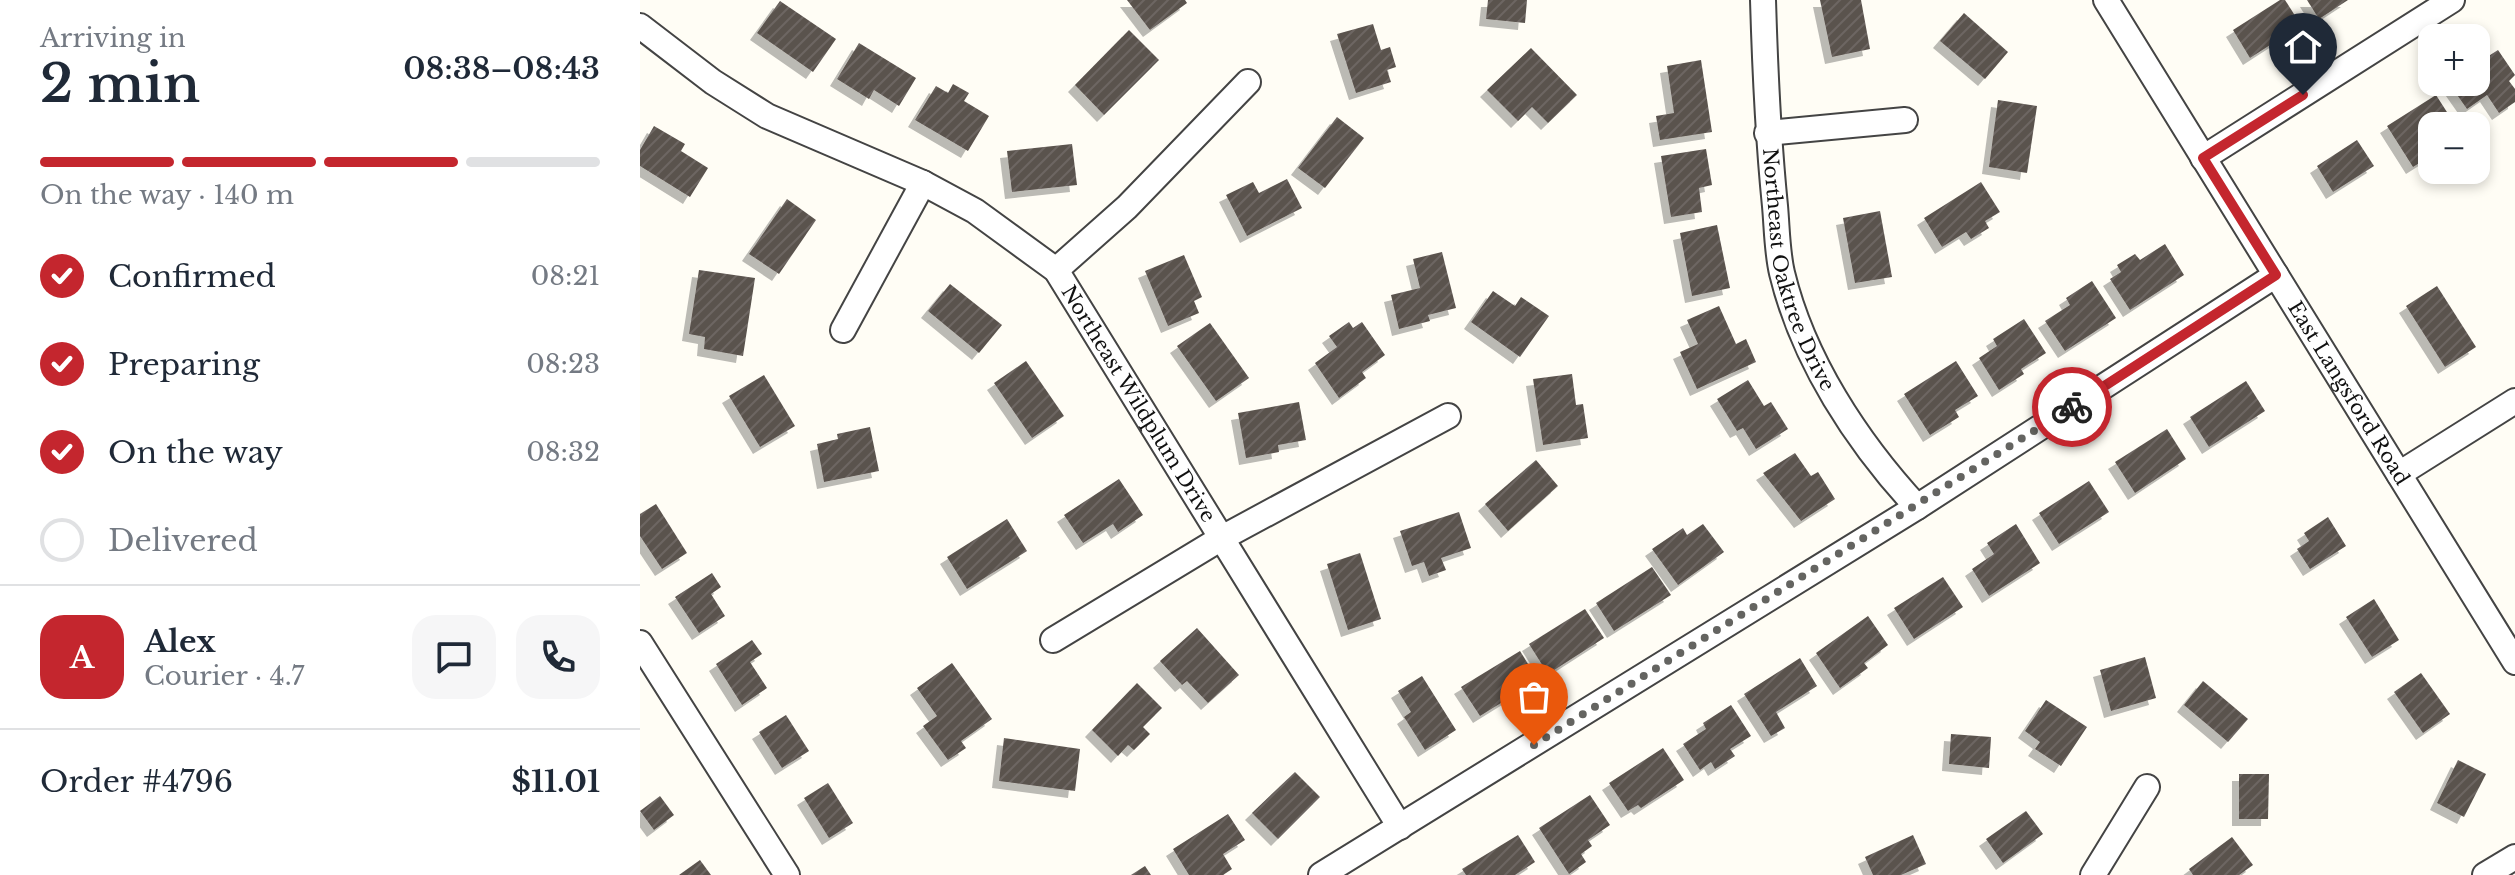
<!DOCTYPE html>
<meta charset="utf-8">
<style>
:root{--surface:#fff;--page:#f6f6f7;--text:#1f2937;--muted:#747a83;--line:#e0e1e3;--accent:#c4262e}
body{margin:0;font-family:"Libre Baskerville",serif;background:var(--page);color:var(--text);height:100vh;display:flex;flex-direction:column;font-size:30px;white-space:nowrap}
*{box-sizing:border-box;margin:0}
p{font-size:26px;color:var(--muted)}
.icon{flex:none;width:44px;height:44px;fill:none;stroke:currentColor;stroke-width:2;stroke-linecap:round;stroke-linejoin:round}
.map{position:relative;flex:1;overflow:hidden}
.sheet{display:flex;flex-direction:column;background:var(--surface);width:640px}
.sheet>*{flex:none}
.controls{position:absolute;left:1778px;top:24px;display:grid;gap:16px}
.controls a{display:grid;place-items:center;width:72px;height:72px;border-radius:16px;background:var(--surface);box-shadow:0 4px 12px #0003;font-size:40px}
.pin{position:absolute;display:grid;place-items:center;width:68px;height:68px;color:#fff;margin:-82px -34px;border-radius:50% 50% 50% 0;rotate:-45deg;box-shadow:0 0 8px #0007}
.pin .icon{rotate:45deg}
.courier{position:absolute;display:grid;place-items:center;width:80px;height:80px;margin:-40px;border:6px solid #c4262e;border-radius:50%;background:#fff;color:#222;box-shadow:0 2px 10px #0007}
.headline em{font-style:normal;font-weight:600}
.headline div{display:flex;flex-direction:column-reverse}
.headline{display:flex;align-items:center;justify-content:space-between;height:136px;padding:0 40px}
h1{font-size:52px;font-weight:600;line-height:60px}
.bar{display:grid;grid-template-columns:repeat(4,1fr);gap:12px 8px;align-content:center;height:96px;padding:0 40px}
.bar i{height:10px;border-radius:6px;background:var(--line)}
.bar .active{background:var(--accent)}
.bar p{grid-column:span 4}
.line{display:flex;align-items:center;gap:20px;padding:0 40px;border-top:2px solid var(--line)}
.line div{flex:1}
.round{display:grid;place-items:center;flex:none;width:84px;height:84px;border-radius:24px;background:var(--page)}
ol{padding:0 40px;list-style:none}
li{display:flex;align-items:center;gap:24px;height:88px}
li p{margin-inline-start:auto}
li .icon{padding:8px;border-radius:50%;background:var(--accent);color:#fff;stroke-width:4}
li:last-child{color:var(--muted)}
li i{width:44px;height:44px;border:4px solid var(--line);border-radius:50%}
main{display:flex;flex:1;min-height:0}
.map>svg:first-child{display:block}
.building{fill:url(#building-hatch);filter:url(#shadow)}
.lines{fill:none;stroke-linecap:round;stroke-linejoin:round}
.minor-casing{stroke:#444;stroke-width:28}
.minor{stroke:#fff;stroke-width:24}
.done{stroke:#646461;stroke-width:8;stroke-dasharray:0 14.4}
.route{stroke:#c4262e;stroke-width:10}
.labels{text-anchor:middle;stroke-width:8;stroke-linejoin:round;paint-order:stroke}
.street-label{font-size:20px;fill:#111;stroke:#fff}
</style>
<main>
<section class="sheet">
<div class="headline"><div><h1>2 min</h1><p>Arriving in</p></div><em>08:38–08:43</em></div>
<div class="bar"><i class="active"></i><i class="active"></i><i class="active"></i><i></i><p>On the way · 140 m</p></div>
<ol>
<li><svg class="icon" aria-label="check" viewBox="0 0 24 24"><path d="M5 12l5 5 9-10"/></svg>Confirmed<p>08:21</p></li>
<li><svg class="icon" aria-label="check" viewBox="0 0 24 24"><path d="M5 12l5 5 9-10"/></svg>Preparing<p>08:23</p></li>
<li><svg class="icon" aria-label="check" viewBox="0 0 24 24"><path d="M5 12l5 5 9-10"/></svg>On the way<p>08:32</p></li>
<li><i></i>Delivered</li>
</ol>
<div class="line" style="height:144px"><b class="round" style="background:var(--accent);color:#fff">A</b><div><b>Alex</b><p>Courier · 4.7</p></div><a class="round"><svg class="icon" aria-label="chat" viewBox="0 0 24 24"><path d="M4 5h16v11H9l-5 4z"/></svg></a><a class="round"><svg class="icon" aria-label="phone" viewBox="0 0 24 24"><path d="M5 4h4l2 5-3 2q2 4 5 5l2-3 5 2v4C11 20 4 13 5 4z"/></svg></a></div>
<div class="line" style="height:104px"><div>Order #4796</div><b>$11.01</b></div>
</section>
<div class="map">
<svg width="1875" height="875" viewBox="0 0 1875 875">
<defs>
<pattern id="building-hatch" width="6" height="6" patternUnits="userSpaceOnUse" patternTransform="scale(2)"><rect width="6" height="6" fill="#5a524d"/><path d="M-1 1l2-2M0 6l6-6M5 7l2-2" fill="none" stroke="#6d6662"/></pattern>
<filter id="shadow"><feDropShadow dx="-7" dy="7" stdDeviation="0" flood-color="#0004"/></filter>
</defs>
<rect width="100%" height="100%" fill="#fffdf5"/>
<g class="building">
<polygon points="487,0 545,0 547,3 510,30"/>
<polygon points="848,0 887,0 885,23 846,19"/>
<polygon points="1180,0 1221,0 1230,49 1192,57"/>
<polygon points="1640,0 1645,0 1661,25 1610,58 1593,30"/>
<polygon points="1667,0 1708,0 1679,19"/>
<polygon points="140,1 196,39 173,72 117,33"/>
<polygon points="1324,13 1368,52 1345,79 1300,41"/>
<polygon points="733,24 741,50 750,47 756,67 747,70 751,82 716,93 697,34"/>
<polygon points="489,30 519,60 464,115 435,85"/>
<polygon points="219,43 276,78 259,106 234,90 229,99 197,79"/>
<polygon points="891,48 937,95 908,123 892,107 878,121 847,90"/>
<polygon points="1858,50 1875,75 1869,81 1875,89 1875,102 1859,113 1847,95 1827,109 1808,82 1836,82 1836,64"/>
<polygon points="1061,60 1072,132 1020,140 1016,116 1034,113 1027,66"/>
<polygon points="313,84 329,93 324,101 349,116 328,151 275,120 296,86 308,93"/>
<polygon points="1796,95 1814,123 1792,126 1792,137 1785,141 1792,155 1773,167 1747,126"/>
<polygon points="1358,100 1397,106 1387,173 1349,167"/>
<polygon points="697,117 724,138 685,188 658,168"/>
<polygon points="14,126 45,144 41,151 68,168 50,197 0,166 0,150"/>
<polygon points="1717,140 1734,166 1693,192 1677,166"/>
<polygon points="432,144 437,185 372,192 367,151"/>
<polygon points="1066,149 1072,185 1059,188 1062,212 1031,217 1021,156"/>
<polygon points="647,179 662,208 607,236 586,195 613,182 619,193"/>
<polygon points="1341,182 1360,212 1345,221 1349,228 1331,239 1326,232 1302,247 1284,218"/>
<polygon points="147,199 176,220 139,274 109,254"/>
<polygon points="1240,211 1252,277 1215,283 1203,218"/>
<polygon points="1077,225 1090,288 1052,296 1040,233"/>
<polygon points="1525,244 1544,275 1490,310 1470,279 1481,272 1477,265 1495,254 1500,260"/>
<polygon points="802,252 816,308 788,315 790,321 759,329 751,295 780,288 773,259"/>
<polygon points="544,255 562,297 554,301 559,313 528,326 505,271"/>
<polygon points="59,270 115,278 103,356 64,349 65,337 49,334"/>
<polygon points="1452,281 1476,318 1425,351 1405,321 1430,305 1426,298"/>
<polygon points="310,284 362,325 339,353 288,311"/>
<polygon points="1797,286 1836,347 1805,367 1766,306"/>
<polygon points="853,291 875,306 881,297 909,316 880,357 831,322"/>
<polygon points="1079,306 1096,344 1106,339 1116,362 1057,389 1040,352 1058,344 1047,320"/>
<polygon points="1384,319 1406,353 1381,369 1384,374 1359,390 1339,358 1357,346 1353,339"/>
<polygon points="709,322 713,328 722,322 745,355 722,372 726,378 699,398 675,363 697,347 689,336"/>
<polygon points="570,323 609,378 576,401 537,346"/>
<polygon points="386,361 424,416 392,438 354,383"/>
<polygon points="1316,361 1338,396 1315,410 1319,417 1290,435 1264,394"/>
<polygon points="932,374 936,405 943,404 948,438 903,445 893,379"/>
<polygon points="124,375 155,426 120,447 89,396"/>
<polygon points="1108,380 1124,406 1131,402 1148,429 1116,449 1103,428 1097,431 1077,399"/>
<polygon points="1606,381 1625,411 1569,447 1550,417"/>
<polygon points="659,402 666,440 638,445 639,452 606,458 598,413"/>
<polygon points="230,427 239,471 184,482 177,444 198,439 197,434"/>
<polygon points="1527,429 1546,459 1495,493 1475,462"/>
<polygon points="1155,453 1171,476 1178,472 1195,499 1161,521 1123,473"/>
<polygon points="896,460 918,486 868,531 845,504"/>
<polygon points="479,479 503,515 478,532 473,524 443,543 424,515"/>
<polygon points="1449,481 1469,512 1419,544 1399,513"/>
<polygon points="16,504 47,553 22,569 0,536 0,514"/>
<polygon points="819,512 831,548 801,558 806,570 789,576 784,562 772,566 760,531"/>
<polygon points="1688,517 1706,546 1670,569 1657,549 1669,541 1664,533"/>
<polygon points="367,519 387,551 327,589 307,557"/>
<polygon points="1063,524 1084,552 1038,585 1012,549 1043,528 1047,535"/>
<polygon points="1376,524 1400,563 1349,596 1332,569 1354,554 1347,543"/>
<polygon points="720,553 741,619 708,630 687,564"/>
<polygon points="1012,567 1031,595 974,631 956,603"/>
<polygon points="72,573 81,587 71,594 85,616 59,633 35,597"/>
<polygon points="1303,577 1323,607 1274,639 1254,608"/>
<polygon points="1734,599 1759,640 1732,657 1706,617"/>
<polygon points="945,609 964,638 908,674 889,644"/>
<polygon points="1228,616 1248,645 1224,663 1228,668 1200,688 1176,653"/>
<polygon points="557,628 599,675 568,703 547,681 542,685 520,661"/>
<polygon points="112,640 122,654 110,662 127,688 102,705 76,664"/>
<polygon points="880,651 898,680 840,716 821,687"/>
<polygon points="1505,657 1516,698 1471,711 1460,670"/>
<polygon points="1160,658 1177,686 1136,712 1145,728 1131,736 1104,694"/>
<polygon points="312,663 352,719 321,741 326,748 308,760 283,726 297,716 277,688"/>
<polygon points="1781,673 1810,714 1783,733 1754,692"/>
<polygon points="782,676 816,730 785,750 764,717 771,712 758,691"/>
<polygon points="1563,681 1608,719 1588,742 1544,705"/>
<polygon points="497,683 522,708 503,727 510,734 494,750 488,745 478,756 452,730"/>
<polygon points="1406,700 1447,727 1421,766 1395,749 1400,742 1385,731"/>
<polygon points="1091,705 1111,736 1090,749 1095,756 1075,769 1071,762 1060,770 1043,744 1066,729 1063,723"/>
<polygon points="146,715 169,751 142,768 119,732"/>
<polygon points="1311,734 1351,737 1349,768 1309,764"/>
<polygon points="364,738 440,749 435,791 359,781"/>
<polygon points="1023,748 1044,780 1001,808 998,805 988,811 969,783"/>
<polygon points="1818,760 1846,774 1824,817 1797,803"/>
<polygon points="655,772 680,797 638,839 612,813"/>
<polygon points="1599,774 1629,774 1628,819 1599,819"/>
<polygon points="188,783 213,823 189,838 164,798"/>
<polygon points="950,795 970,825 948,840 952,846 941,854 946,862 929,874 899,828"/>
<polygon points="20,796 34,815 14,830 0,811"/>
<polygon points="1386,811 1403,834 1363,863 1346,839"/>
<polygon points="588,814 605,840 583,854 592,869 583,875 549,875 533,849"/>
<polygon points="878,835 895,862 875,875 826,875 822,869"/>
<polygon points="1273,835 1286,864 1261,875 1233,875 1225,857"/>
<polygon points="1592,837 1613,865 1599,875 1553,875 1549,869"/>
<polygon points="60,860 71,875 39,875"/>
<polygon points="505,866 511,875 491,875"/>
</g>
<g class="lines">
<defs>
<g id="minor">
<path id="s1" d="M1123,0C1125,69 1128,137 1135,206C1137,228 1137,252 1142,273C1163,360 1217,442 1277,507"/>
<path id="s2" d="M1466,0L1875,662"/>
<path id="s3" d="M0,26L73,82L127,116L283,183L335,211L416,270L760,827"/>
<polyline points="1127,133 1265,120"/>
<polyline points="1563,158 1812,0"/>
<polyline points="416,270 487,207 608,82"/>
<polyline points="203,330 283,183"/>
<polyline points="1759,474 1875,401"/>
<polyline points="413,640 580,539 808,416"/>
<polyline points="0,643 147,875"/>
<polyline points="681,875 1277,507 1636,275"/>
<polyline points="1453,875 1507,787"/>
<polyline points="1845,875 1875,857"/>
</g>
</defs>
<use href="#minor" class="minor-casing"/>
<use href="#minor" class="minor"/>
</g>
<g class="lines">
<polyline class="done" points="894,745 1432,407"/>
<polyline class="route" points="1432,407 1636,275 1563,158 1663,95"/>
</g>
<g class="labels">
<g class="street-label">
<text dy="7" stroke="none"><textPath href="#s1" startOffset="274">Northeast Oaktree Drive</textPath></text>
<text dy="7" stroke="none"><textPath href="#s2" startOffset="462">East Langsford Road</textPath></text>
<text dy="7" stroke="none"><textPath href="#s3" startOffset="642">Northeast Wildplum Drive</textPath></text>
</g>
</g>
</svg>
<div class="controls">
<a>+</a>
<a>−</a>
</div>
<div class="pin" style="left:894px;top:745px;background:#ea580c"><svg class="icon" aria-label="bag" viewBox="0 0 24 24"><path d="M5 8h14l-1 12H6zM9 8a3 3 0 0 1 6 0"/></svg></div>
<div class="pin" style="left:1663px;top:95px;background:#1f2937"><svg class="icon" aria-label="home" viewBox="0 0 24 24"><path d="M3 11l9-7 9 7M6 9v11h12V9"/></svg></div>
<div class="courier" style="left:1432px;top:407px"><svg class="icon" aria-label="bike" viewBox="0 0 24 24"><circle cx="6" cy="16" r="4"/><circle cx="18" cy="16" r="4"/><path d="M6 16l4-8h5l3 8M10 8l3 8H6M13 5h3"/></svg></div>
</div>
</main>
